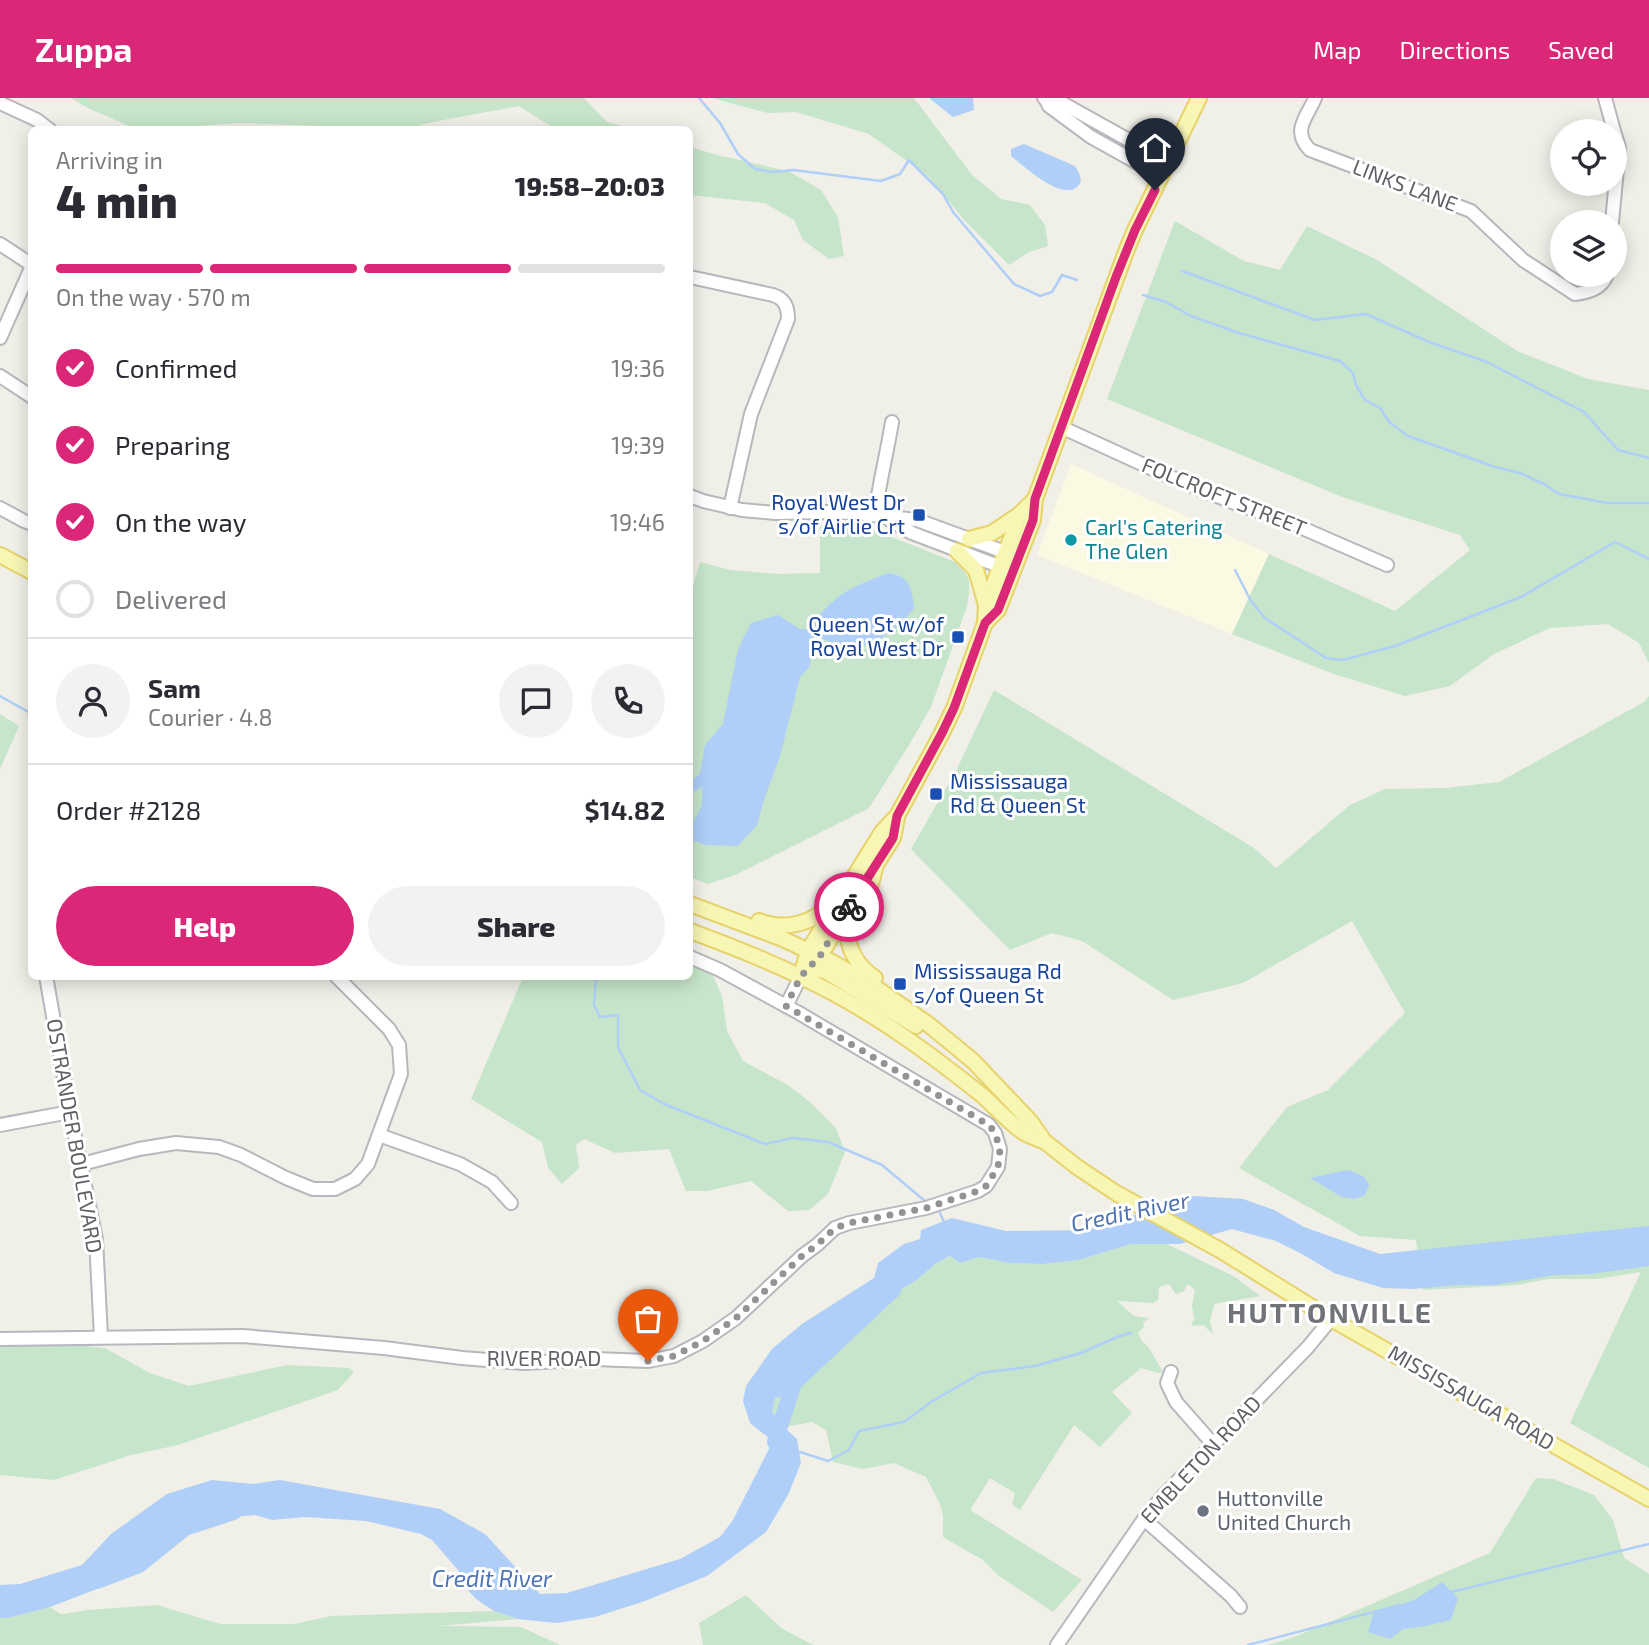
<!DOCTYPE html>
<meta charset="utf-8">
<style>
:root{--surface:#fff;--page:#f2f2f3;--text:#2b2b33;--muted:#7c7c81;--line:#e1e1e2;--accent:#db2777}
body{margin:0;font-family:"Exo 2",sans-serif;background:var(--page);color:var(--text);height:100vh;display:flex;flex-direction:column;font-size:26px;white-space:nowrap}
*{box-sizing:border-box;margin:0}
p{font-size:23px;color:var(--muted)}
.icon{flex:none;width:38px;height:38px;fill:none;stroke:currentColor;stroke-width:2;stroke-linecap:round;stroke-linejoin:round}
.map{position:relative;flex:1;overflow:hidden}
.sheet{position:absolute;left:28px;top:28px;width:665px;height:854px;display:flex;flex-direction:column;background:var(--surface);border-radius:10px;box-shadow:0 4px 18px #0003}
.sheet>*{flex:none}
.tools{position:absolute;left:1550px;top:21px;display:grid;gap:14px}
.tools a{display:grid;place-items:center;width:77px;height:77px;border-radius:50%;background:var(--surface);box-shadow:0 4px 18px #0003;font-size:35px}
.pin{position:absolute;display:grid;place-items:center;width:60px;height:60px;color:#fff;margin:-72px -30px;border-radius:50% 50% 50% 0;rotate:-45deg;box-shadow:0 0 7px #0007}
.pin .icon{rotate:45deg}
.courier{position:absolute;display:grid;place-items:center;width:70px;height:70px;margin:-35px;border:5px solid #db2777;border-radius:50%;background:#fff;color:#222;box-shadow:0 2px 9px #0007}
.overview em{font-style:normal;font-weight:800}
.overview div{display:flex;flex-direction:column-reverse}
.overview{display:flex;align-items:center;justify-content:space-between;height:119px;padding:0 28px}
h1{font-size:46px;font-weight:800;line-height:52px}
.bar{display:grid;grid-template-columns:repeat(4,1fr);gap:10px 7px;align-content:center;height:84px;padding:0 28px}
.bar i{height:9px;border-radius:5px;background:var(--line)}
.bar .on{background:var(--accent)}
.bar p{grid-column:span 4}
.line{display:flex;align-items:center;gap:18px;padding:0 28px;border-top:2px solid var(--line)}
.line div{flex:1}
.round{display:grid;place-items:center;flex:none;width:74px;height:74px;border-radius:37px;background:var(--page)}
ol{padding:0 28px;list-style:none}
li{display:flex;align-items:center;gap:21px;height:77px}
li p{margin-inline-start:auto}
li .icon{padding:7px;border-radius:50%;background:var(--accent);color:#fff;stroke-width:4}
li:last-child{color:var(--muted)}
li i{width:38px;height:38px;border:4px solid var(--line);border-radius:50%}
.button{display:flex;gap:14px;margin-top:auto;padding:14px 28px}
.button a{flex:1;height:80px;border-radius:42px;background:var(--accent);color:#fff;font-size:28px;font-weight:800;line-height:80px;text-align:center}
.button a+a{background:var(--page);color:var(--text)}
header{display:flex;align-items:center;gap:42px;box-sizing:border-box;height:98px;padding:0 35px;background:var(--accent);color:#fff}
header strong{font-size:33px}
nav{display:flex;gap:38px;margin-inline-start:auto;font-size:24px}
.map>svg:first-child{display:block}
.commercial{fill:#fbf9e1}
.green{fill:#c6e5ca}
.water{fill:#afcff8}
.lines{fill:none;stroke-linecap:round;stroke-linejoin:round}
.stream{stroke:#afcff8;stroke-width:2.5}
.river{stroke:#afcff8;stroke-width:16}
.minor-casing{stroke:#b7b8bd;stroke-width:16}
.major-casing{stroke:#e6d36a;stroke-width:18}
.minor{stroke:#fff;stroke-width:12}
.major{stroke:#f8f6b4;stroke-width:14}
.done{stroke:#929394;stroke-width:7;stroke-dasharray:0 12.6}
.route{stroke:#db2777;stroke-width:9}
.transit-dot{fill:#1a4fb4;stroke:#fff;stroke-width:2.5}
.culture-dot{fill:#0f9aa8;stroke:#fff;stroke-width:2.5}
.worship-dot{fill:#6b7280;stroke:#fff;stroke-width:2.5}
.labels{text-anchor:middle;stroke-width:6;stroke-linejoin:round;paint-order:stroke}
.street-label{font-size:21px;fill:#5f6166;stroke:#fff}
.transit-label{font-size:21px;fill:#164399;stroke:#fff;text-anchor:end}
.culture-label{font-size:21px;fill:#0d838f;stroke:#fff;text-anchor:start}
.worship-label{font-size:21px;fill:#5b616d;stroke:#fff;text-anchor:start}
.water-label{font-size:23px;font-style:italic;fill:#4f73b2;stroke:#fff}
.district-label{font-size:28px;font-weight:bold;letter-spacing:2px;fill:#707378;stroke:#fff}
</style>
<header>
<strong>Zuppa</strong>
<nav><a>Map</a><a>Directions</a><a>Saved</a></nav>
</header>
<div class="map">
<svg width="1649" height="1547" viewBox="0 0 1649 1547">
<rect width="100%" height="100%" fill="#f0efe8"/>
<polygon class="commercial" points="1071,366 1269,456 1232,536 1037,457"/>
<g class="green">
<polygon points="70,0 584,0 607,24 632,31 555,31 519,8 438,23 404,31 240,25 139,32 92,12"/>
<polygon points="712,0 914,0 972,77 1001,101 1030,107 1045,127 1048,148 1029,154 1009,167 966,124 929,79 869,36 796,14 768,15"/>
<polygon points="690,49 717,57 788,73 821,92 838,119 844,158 829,161 803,142 794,122 765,105 690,97"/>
<polygon points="1175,123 1244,163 1280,172 1307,128 1377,162 1517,253 1588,281 1649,292 1649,565 1639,545 1608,526 1550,530 1494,556 1450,588 1405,598 1331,575 1232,536 1269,456 1395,513 1470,452 1460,437 1342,399 1107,301"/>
<polygon points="820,427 853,429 884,436 955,464 965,474 969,482 969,497 967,508 931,609 909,647 869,710 735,777 708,786 690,779 690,499 700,464 730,472 777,476 820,475"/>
<polygon points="994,592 1254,750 1276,770 1350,707 1385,691 1446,690 1499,684 1644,604 1649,598 1649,1370 1570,1325 1641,1174 1597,1181 1549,1181 1516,1187 1423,1192 1416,1142 1360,1138 1239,1070 1287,1009 1328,992 1405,915 1352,823 1243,885 1173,902 1082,843 1052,835 1010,852 911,751 956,673"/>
<polygon points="0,616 19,628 0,671"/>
<polygon points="690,863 711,873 722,898 727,933 743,963 788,987 810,1004 836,1030 845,1054 828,1096 809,1112 788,1113 751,1083 707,1093 686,1093 669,1051 615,1055 584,1041 576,1047 579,1070 562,1086 548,1070 542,1044 471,1001 523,879 690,878"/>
<polygon points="1165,1145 1235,1179 1260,1198 1214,1206 1210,1223 1213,1236 1203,1227 1191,1228 1194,1221 1192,1207 1195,1192 1188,1186 1183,1194 1176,1196 1169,1186 1159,1189 1158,1202 1153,1205 1117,1203 1134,1218 1149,1220 1143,1225 1144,1229 1138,1235 1142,1243 1149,1250 1163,1274 1158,1275 1141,1270 1112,1294 1132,1315 1100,1349 1074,1327 1020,1412 1012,1406 1015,1395 990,1380 970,1412 1082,1482 1053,1514 999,1478 983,1462 943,1439 943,1418 940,1406 926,1379 894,1365 863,1371 833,1364 826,1332 812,1324 784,1329 772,1314 775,1300 783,1298 801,1277 842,1247 858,1218 918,1181 935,1166 951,1158 960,1165 979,1159 1009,1165 1043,1166 1079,1162 1131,1146"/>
<polygon points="59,1245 105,1250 150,1275 189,1288 287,1267 349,1270 354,1274 338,1292 178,1347 131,1357 54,1382 0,1377 0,1249"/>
<polygon points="1536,1380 1553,1381 1594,1397 1613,1422 1624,1460 1649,1476 1649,1547 1268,1547 1297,1538 1490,1455"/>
<polygon points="746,1497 781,1530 813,1547 703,1547 699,1525"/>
<polygon points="157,1507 220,1526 294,1526 331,1518 494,1513 518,1521 439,1528 521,1529 560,1547 0,1547 0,1520 8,1520 50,1509 59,1515 63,1516 87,1512"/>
</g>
<g class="water">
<polygon points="929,0 973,0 974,12 953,19"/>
<path d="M1024,46L1075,68C1079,75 1084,82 1078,88C1062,104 1025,69 1011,58V51Z"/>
<path d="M888,475C910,478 912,490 914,510C894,537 877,544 846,553L824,541L811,547L810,568L800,579L780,658L765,699L757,727L738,748L705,747L691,742L690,731L702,707V689L691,695L690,701V685L700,675L705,647L723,626L738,551L751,525L778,517L800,531H809C815,525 819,516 826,510C846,490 863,485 888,475Z"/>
<path d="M1347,1072C1356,1074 1366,1078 1369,1087L1365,1097L1355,1101L1342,1099L1310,1080Z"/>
<polygon points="1193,1098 1243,1101 1274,1112 1304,1129 1380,1156 1649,1128 1649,1168 1591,1176 1555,1177 1495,1187 1459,1187 1413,1191 1383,1190 1334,1175 1302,1156 1276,1143 1232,1131 1180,1146 1131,1146 1079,1162 1043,1166 1009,1165 979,1159 960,1165 950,1158 935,1166 918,1181 858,1218 842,1247 801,1277 783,1298 775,1300 772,1314 784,1329 797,1341 801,1365 788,1397 766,1434 707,1478 645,1503 595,1519 557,1525 518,1521 494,1513 476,1501 465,1489 458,1472 432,1442 421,1436 366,1423 305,1419 272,1422 255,1417 199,1422 143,1454 97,1491 50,1509 8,1520 0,1520 0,1487 20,1486 82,1467 111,1436 167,1396 212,1382 253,1386 280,1382 440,1411 485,1436 540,1496 567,1495 680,1461 720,1439 733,1422 770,1349 770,1341 750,1325 743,1303 746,1288 772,1251 802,1226 874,1180 878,1165 904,1146 920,1141 921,1132 952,1120 1006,1133 1087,1132"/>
<polygon points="1442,1484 1458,1500 1451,1522 1421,1529 1403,1531 1390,1541 1368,1534 1373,1516 1414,1502"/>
</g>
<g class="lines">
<g class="stream">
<polyline points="699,0 720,25 738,56 755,71 773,74 793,72 881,83 900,76 909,62 943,96 953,114 1014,186 1040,198 1052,194 1062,177 1077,182"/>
<polyline points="1182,173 1315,222 1366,216 1429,244 1487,264 1584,314 1618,352 1649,360"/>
<polyline points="1143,197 1166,204 1191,218 1239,235 1340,263 1353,275 1356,287 1365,302 1380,310 1389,324 1408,338 1495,369 1520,375 1544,386 1559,396 1608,405 1649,405"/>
<polyline points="1235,472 1251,503 1265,520 1326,560 1343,562 1395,548 1521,499 1615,444 1649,461"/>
<polyline points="0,598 32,616"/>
<polyline points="596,878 594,907 600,919 618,917 618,949 640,992 664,1006 765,1046 793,1040 828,1044 882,1067 925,1103"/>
<polyline points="940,1115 944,1124"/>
<polyline points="800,1354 828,1363 849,1352 859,1333 904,1324 931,1304 981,1275 1035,1268 1081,1255 1117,1239 1131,1235"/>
<polyline points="1451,1494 1649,1446"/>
<polyline points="1248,1547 1400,1507"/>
</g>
<g class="river">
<polyline points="775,1344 794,1285 893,1192"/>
<polyline points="97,1483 139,1467 185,1430 234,1414"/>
</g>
<defs>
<g id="minor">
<polyline points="1044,0 1055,1 1168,64"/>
<polyline points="1045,0 1049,8 1091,39 1161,78"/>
<path d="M1315,0C1307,20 1291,32 1310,52L1471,113L1523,162L1575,196C1589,194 1601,191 1607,177"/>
<polyline points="1605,0 1614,33"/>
<polyline points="0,5 37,22 50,32"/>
<polyline points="1612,124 1619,50 1615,36"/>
<polyline points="0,146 32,167"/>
<path d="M690,179L773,197C785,201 788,209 788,221L751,316L730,410"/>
<polyline points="0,240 32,168"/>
<polyline points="0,278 32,299"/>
<polyline points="1061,329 1166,377 1232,404 1286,423 1387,467"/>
<polyline points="690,398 703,403 742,412 775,415 825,414 853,415 917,422 1013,457"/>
<polyline points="0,410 24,423 32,426"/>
<path d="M875,417C879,386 887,355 892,324"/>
<polyline points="890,422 912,435 1009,472"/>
<polyline points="46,878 70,1014 96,1141 101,1239"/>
<polyline points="786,908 801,878"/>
<polyline points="0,1027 70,1014"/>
<polyline points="379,1037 460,1066 492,1084 511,1105"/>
<polyline points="82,1066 139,1051 176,1045 219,1049 241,1057 286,1080 313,1091 335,1091 355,1081 368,1066 401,976 399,947 389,931 336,878"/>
<polyline points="0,1241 243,1238 384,1250 462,1260 524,1265 595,1261 648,1263 674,1258 703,1243 736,1220 802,1158 817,1147 835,1130 849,1125 926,1110 978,1093 986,1088 998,1069 1000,1051 995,1035 989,1027 799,915 720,872 690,859"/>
<polyline points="1171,1274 1167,1285 1176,1304 1213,1346"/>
<polyline points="1144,1421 1231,1498 1240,1509"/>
<polyline points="1057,1547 1144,1421 1162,1399 1308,1249 1331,1221"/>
</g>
<g id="major">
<polyline points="969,441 992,435 1020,416"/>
<polyline points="957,453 976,472 986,507"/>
<polyline points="0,457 32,474"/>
<polyline points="985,525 998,512 1033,422 1035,401 1127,151 1135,132 1199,0"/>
<polyline points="872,773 893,740 897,720"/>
<polyline points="690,806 783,841 834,865 869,885 928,926 973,963 1031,1024 1044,1043 1077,1069 1116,1095 1220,1152 1331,1221 1649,1401"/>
<path d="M759,823C785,833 816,826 832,803"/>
<path d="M690,833C767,861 838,892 906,940C932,958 958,978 983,998C996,1010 1009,1024 1023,1034C1029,1038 1036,1040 1043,1043"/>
<polyline points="814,865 820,858 850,808"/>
<polyline points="801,878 808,853 882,734 897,718 942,635 954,610 985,525 986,507 1020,416 1035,401"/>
<polyline points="802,878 818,872 825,873 916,928"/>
<path d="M875,880C857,868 842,846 851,823C855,810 864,800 870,788C873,781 874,773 876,766"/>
</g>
</defs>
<use href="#minor" class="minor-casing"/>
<use href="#major" class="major-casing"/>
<use href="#minor" class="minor"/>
<use href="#major" class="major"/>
</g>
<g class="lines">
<polyline class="done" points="648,1263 674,1258 703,1243 736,1220 802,1158 817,1147 835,1130 849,1125 926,1110 978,1093 986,1088 998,1069 1000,1051 995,1035 989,1027 786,908 801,878 820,858 849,809"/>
<polyline class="route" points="849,809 893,740 897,718 942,635 954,610 985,525 998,512 1033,422 1035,401 1116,179 1135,132 1155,92"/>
</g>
<g class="transit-dot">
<rect x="912" y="410" width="14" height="14" rx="3.5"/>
<rect x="951" y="532" width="14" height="14" rx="3.5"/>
<rect x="929" y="689" width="14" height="14" rx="3.5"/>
<rect x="893" y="879" width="14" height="14" rx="3.5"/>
</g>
<circle class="culture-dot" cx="1071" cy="442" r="7"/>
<circle class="worship-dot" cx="1203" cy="1413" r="7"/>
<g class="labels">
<g class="street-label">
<text transform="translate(1405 88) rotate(21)" y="7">LINKS LANE</text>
<text transform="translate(1224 399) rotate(22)" y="7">FOLCROFT STREET</text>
<text transform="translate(74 1038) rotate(80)" y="7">OSTRANDER BOULEVARD</text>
<text x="544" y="1268">RIVER ROAD</text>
<text transform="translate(1471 1300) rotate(30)" y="7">MISSISSAUGA ROAD</text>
<text transform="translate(1201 1362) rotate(-47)" y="7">EMBLETON ROAD</text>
</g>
<g class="transit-label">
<text x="905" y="412">Royal West Dr<tspan x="905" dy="24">s/of Airlie Crt</tspan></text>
<text x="944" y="534">Queen St w/of<tspan x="944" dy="24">Royal West Dr</tspan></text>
<text x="950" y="691" text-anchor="start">Mississauga<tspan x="950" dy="24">Rd &amp; Queen St</tspan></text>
<text x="914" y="881" text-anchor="start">Mississauga Rd<tspan x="914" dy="24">s/of Queen St</tspan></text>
</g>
<g class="culture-label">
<text x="1085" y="437">Carl's Catering<tspan x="1085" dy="24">The Glen</tspan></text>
</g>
<g class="worship-label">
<text x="1217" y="1408">Huttonville<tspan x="1217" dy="24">United Church</tspan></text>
</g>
<g class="water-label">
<text transform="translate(1130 1114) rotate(-12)" y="8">Credit River</text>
<text x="492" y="1489">Credit River</text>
</g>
<g class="district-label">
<text x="1330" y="1225">HUTTONVILLE</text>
</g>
</g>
</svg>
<div class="tools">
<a><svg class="icon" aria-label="locate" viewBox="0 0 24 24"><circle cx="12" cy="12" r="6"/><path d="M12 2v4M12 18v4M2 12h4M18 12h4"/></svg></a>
<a><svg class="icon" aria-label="layers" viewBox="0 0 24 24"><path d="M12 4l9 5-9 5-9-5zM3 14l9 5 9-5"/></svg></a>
</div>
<div class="pin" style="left:648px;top:1263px;background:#ea580c"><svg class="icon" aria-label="bag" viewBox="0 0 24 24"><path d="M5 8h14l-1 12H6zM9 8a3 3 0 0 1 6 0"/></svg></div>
<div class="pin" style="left:1155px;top:92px;background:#1f2937"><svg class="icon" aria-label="home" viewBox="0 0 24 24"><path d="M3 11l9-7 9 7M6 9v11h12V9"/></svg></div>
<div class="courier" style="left:849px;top:809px"><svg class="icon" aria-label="bike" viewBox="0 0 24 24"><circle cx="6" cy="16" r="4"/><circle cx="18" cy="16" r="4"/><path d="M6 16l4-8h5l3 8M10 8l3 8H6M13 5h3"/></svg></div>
<section class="sheet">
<div class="overview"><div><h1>4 min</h1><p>Arriving in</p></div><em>19:58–20:03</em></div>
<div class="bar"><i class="on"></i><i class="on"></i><i class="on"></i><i></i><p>On the way · 570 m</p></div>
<ol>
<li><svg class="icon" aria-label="check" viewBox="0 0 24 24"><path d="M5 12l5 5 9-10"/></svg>Confirmed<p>19:36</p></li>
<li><svg class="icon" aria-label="check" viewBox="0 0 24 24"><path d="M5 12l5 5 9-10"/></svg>Preparing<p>19:39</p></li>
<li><svg class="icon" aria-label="check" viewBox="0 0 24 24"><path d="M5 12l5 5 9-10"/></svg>On the way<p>19:46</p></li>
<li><i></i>Delivered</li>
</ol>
<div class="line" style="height:126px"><a class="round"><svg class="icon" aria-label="person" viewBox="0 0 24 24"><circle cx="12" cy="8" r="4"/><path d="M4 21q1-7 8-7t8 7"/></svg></a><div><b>Sam</b><p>Courier · 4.8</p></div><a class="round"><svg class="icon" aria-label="chat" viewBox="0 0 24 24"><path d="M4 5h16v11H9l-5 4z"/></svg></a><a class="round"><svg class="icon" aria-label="phone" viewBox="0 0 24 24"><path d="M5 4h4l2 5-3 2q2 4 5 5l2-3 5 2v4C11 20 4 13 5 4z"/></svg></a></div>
<div class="line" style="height:91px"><div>Order #2128</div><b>$14.82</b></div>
<div class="button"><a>Help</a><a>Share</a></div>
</section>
</div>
